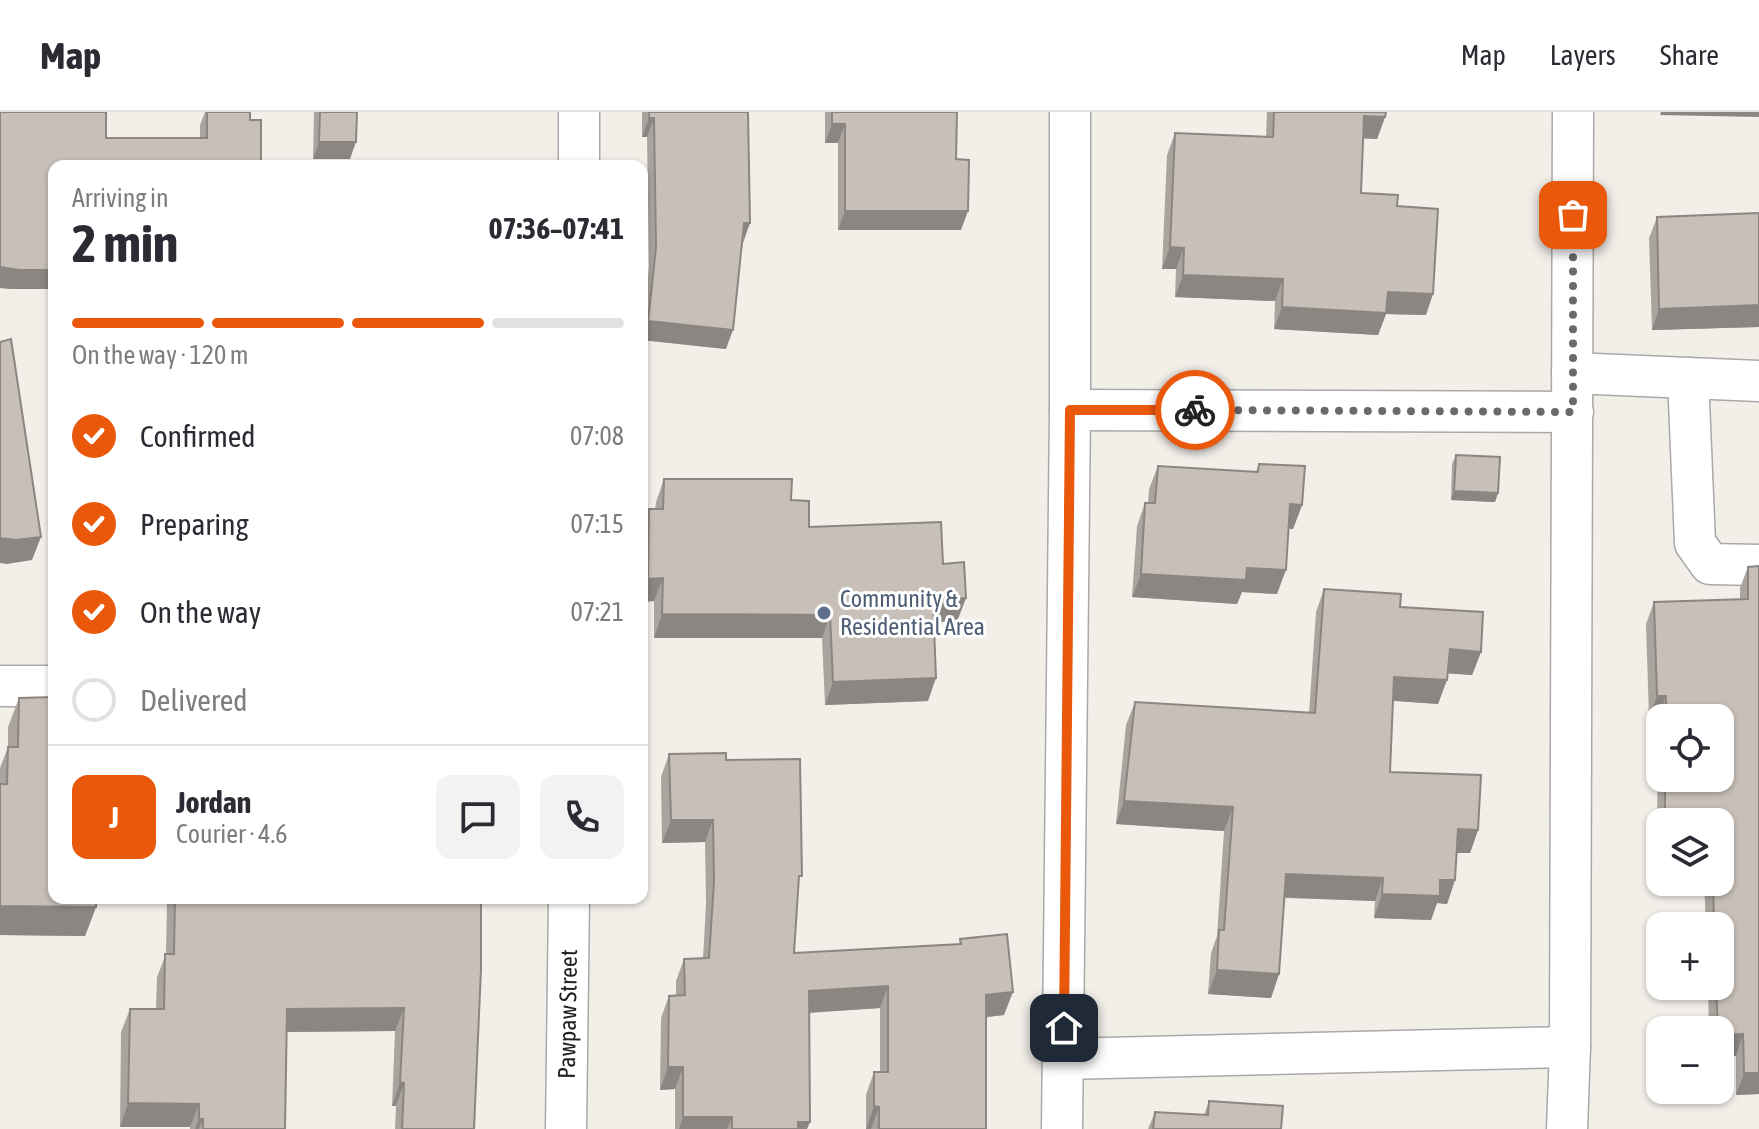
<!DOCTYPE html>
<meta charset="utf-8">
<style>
:root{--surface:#fff;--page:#f2f2f3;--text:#2b2b33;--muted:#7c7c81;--line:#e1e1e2;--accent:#ea580c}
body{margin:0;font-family:"Asap Condensed",sans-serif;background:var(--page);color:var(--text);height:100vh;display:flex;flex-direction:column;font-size:30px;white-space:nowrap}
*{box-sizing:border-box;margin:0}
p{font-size:26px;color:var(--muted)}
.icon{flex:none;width:44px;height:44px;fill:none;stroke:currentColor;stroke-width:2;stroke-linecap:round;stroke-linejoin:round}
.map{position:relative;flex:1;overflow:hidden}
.sheet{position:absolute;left:48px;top:48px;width:600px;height:744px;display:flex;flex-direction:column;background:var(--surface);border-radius:16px;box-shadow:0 2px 6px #0004}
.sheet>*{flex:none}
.buttons{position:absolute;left:1646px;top:592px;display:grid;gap:16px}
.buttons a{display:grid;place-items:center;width:88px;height:88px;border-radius:16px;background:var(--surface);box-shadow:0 2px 6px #0004;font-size:40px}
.pin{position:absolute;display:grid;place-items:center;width:68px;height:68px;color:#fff;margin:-34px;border-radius:16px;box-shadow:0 4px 12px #0006}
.courier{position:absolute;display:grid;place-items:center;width:80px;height:80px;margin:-40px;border:6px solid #ea580c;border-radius:50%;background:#fff;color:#222;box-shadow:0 2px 10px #0007}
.headline em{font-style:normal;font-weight:700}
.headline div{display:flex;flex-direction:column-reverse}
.headline{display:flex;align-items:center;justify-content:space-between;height:136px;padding:0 24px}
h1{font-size:52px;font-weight:700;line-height:60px}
.bar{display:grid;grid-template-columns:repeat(4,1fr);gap:12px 8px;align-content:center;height:96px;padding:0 24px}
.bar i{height:10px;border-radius:6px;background:var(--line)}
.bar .selected{background:var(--accent)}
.bar p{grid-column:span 4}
.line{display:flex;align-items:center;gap:20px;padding:0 24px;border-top:2px solid var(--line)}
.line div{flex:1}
.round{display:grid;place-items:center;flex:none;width:84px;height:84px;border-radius:16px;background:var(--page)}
ol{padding:0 24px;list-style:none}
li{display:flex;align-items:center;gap:24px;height:88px}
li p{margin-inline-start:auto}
li .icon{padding:8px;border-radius:50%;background:var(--accent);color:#fff;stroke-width:4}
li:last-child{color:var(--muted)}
li i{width:44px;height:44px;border:4px solid var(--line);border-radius:50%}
header{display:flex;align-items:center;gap:48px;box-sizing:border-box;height:112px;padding:0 40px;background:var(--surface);border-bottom:2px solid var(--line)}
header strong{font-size:38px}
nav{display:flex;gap:44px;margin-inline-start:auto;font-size:28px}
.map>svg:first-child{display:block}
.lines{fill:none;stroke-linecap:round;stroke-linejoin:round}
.minor-casing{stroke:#a9a9a9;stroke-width:43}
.minor{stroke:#fff;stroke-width:40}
.wall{fill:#aba49e;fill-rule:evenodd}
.shaded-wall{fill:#8b8681}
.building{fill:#c7bfb8;stroke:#8b8681;stroke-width:2}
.done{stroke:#6b6a68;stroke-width:8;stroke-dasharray:0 14.4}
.route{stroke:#ea580c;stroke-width:10}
.service-dot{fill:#5c6f8a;stroke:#fff;stroke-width:3}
.labels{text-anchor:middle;stroke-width:6;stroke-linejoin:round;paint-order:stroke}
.service-label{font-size:24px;fill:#4e5e75;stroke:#fff;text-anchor:start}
.street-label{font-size:24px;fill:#222;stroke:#fff}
</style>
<header>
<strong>Map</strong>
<nav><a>Map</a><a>Layers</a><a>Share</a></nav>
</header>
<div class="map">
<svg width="1759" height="1017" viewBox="0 0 1759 1017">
<rect width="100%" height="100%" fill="#f2efe9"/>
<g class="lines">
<defs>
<g id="minor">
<polyline points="579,54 579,0"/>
<polyline points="1572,261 1759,269"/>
<polyline points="1688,266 1695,431 1710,452 1759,453"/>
<polyline points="1070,298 1573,300"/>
<polyline points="0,574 54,574"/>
<polyline points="1064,947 1570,935"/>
<polyline points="566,1017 569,786"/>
<polyline points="1062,1017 1070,298 1070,0"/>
<polyline points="1567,1017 1570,935 1573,0"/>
</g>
</defs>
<use href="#minor" class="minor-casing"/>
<use href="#minor" class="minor"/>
</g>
<g class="wall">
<polygon points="0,0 106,0 106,26 200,26 200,13 205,0 250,0 250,8 261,8 261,54 54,54 54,177 12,177 0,176"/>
<polygon points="314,0 357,0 350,47 313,47"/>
<polygon points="642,0 748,0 743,131 726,237 642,228 642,216 649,155 647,25 642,25"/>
<polygon points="825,0 957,0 956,47 961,118 838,118 838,31 825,31"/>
<polygon points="1267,0 1386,0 1385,5 1377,27 1363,26 1361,81 1397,94 1426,203 1386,202 1378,223 1274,217 1275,189 1175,185 1176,157 1162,157 1167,43 1175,21 1266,25"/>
<polygon points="1759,101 1759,215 1652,218 1649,126 1657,105"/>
<polygon points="1456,343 1498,381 1495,390 1451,388 1452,352"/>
<polygon points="1259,352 1302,393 1293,417 1289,417 1277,482 1242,480 1237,492 1132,485 1137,414 1145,391 1148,391 1149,377 1158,354 1256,360"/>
<polygon points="664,367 791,388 809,415 943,452 966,486 957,509 934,510 928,589 825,593 822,526 654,526 654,489 642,490 642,416 649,397 655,397 656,390"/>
<path d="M1748,455L1759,982L1736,983V944H1720V918H1709L1708,874H1720V814H1706L1704,770H1720V710H1660V725H1657L1658,606H1649L1646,512L1654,490L1740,487V476ZM1660,606H1720V666H1660Z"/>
<polygon points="1324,477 1400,495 1481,540 1472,563 1448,561 1438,592 1393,589 1390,660 1478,718 1470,741 1456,741 1455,768 1447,792 1437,791 1431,808 1374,806 1375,789 1284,786 1279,862 1271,886 1208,882 1211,841 1217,824 1224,719 1116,712 1126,613 1135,590 1309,601 1316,500"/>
<polygon points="19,586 96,795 85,824 0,823 0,656 8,635 8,615"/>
<polygon points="669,642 726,648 799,772 794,841 959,832 960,827 1004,903 986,905 986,1017 866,1017 866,983 874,960 880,960 880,896 810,901 807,1017 675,1017 675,977 660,978 661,906 669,884 676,883 676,869 684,847 703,846 706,792 705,730 662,731 661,665"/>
<polygon points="167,786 481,786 474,1017 395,1017 396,994 392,994 395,919 287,920 285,1017 190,1017 190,1015 120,1015 121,920 130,897 156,897 157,865 166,842"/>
<polygon points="1209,989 1281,1017 1148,1017 1155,1000 1204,1003"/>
</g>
<g class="shaded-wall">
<polygon points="1661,0 1759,0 1759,5 1660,3"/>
<polygon points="1364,4 1385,5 1377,27 1356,26"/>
<polygon points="649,6 654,6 647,25 642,25"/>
<polygon points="832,12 845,12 838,31 825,31"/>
<polygon points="319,30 356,30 350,47 313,47"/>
<polygon points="845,99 968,99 961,118 838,118"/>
<polygon points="744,111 750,111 743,131"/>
<polygon points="1170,135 1184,136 1176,157 1162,157"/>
<polygon points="0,155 54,158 54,177 12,177 0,176"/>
<polygon points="1183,163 1283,167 1275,189 1175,185"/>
<polygon points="1388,180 1433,182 1426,203 1386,202 1378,223 1274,217 1282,195"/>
<polygon points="1759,193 1759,215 1652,218 1659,197"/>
<polygon points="648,209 733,218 726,237 642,228 642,225"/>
<polygon points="1454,379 1498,381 1495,390 1451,388"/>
<polygon points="1290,392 1302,393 1293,417 1282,416"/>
<polygon points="41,425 32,448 7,452 0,451 0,426"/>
<polygon points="1247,456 1286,458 1277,482 1242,480 1237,492 1132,485 1141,462"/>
<polygon points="663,466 654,489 642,490 642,483 648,467"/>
<polygon points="966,486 957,509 925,511 933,488"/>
<polygon points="662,502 830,503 822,526 654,526"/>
<polygon points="1450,537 1481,540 1472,563 1441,561"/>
<polygon points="1394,565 1447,568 1438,592 1386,588"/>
<polygon points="936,566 928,589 825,593 833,570"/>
<polygon points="1657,584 1666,584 1658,606 1649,606"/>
<polygon points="1124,689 1233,695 1224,719 1116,712"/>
<polygon points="1665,703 1682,704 1680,710 1662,710"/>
<polygon points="671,708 713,708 705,730 662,731"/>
<polygon points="1458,717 1478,718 1470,741 1449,741"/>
<polygon points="1286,762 1383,766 1375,789 1277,785"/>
<polygon points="1440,768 1455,768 1447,792 1437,791 1431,808 1374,806 1382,782"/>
<polygon points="0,794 96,795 85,824 0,823"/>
<polygon points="1217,858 1279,862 1271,886 1208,882"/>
<polygon points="888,874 880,896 801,901 809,879"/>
<polygon points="1013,880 1004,903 978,906 986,883"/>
<polygon points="404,896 395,919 279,920 287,897"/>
<polygon points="1743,922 1736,944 1720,944 1720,923"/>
<polygon points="668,955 683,955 675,977 660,978"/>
<polygon points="1744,961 1759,961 1759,982 1736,983"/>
<polygon points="400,970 404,971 396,994 392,994"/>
<polygon points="128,991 199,992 190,1015 120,1015"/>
<polygon points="874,994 879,995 871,1017 866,1017"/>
<polygon points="683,1005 732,1005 727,1017 679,1017"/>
<polygon points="199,1007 203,1007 199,1017 195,1017"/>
<polygon points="798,1010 810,1010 807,1017 795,1017"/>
</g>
<g class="building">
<polygon points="0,0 106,0 106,26 207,26 207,0 250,0 250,8 261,8 261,54 54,54 54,158 19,158 0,155"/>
<polygon points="320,0 357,0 356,30 319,30"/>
<polygon points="649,0 748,0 750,111 744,111 733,218 648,209 656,135 654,6 649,6"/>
<polygon points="832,0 957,0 956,47 969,48 968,99 845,99 845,12 832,12"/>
<polygon points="1274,0 1386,0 1385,5 1364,4 1361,81 1398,83 1397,94 1438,97 1433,182 1388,180 1386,201 1282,195 1283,167 1183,163 1184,136 1170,135 1175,21 1273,25"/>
<polygon points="1759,101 1759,193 1659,197 1657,105"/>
<polygon points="11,227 41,425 16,428 0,426 0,230"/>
<polygon points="1456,343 1500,345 1498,381 1454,379"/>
<polygon points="1259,352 1305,354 1302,393 1290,392 1286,458 1247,456 1246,468 1141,462 1145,391 1155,391 1158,354 1258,360"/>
<polygon points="664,367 792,367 791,388 809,389 809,415 941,410 943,452 964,450 966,486 933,488 936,566 833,570 830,503 662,502 663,466 648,467 649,397 663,397"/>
<polygon points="1759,454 1759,961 1744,961 1743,922 1720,923 1720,918 1718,918 1716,874 1720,874 1720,814 1714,814 1713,770 1720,770 1720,710 1682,710 1682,704 1665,703 1665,666 1720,666 1720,606 1666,606 1666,584 1657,584 1654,490 1748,487 1748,455"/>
<polygon points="1324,477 1401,482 1400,495 1483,500 1481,540 1450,537 1447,568 1394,565 1390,660 1481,663 1478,718 1458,717 1455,768 1440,768 1440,784 1382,782 1383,766 1286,762 1279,862 1217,858 1219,818 1224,818 1233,695 1124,689 1135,590 1315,601"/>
<polygon points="54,585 54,786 96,786 96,795 0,794 0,672 7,672 8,635 18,635 19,586"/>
<polygon points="726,641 726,648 800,647 802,764 799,764 794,841 961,832 960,827 1007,822 1013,880 986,883 986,1017 879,1017 879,995 874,994 874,960 888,960 888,874 809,879 810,1010 798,1010 798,1017 732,1017 732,1005 683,1005 683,955 668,955 669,884 685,883 684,847 709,846 714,770 713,708 671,708 669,642"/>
<polygon points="175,786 481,786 481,857 474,1017 402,1017 404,971 400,970 404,896 287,897 285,1017 203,1017 203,1007 199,1007 199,992 128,991 130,897 164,897 165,842 174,842"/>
<polygon points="1209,989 1283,994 1281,1017 1153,1017 1155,1000 1208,1003"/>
</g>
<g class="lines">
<polyline class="done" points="1195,298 1573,300 1573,103"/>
<polyline class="route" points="1064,916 1070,298 1195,298"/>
</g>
<circle class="service-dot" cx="824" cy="501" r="8"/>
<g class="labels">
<g class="service-label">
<text x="840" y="495">Community &amp;<tspan x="840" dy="28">Residential Area</tspan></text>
</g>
<g class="street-label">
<text transform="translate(568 902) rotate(-89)" y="8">Pawpaw Street</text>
</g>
</g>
</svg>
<div class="buttons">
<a><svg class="icon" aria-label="locate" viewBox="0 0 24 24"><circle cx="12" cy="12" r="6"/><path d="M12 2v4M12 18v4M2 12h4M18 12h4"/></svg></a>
<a><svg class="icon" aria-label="layers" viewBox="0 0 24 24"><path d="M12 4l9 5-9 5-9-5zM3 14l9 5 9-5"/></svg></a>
<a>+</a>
<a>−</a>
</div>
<div class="pin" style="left:1573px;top:103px;background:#ea580c"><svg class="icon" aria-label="bag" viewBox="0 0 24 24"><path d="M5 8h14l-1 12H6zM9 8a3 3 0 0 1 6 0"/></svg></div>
<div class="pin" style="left:1064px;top:916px;background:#1f2937"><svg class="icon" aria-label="home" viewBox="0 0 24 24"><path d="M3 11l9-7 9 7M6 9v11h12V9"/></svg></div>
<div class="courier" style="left:1195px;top:298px"><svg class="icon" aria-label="bike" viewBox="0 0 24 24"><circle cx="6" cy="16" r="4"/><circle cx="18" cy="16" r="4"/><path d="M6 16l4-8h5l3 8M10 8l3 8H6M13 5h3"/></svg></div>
<section class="sheet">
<div class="headline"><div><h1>2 min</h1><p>Arriving in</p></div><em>07:36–07:41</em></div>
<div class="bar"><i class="selected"></i><i class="selected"></i><i class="selected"></i><i></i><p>On the way · 120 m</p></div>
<ol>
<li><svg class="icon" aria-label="check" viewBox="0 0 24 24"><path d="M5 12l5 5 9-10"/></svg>Confirmed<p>07:08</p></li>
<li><svg class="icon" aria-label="check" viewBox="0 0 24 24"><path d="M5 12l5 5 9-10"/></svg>Preparing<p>07:15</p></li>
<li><svg class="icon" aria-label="check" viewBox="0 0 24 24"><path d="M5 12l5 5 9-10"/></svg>On the way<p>07:21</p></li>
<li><i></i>Delivered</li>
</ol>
<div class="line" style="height:144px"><b class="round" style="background:var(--accent);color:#fff">J</b><div><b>Jordan</b><p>Courier · 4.6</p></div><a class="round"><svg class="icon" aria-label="chat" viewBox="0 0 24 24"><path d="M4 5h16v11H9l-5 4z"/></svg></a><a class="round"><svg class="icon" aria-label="phone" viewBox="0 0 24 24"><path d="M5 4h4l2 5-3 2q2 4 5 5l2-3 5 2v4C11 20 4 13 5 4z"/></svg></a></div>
</section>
</div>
